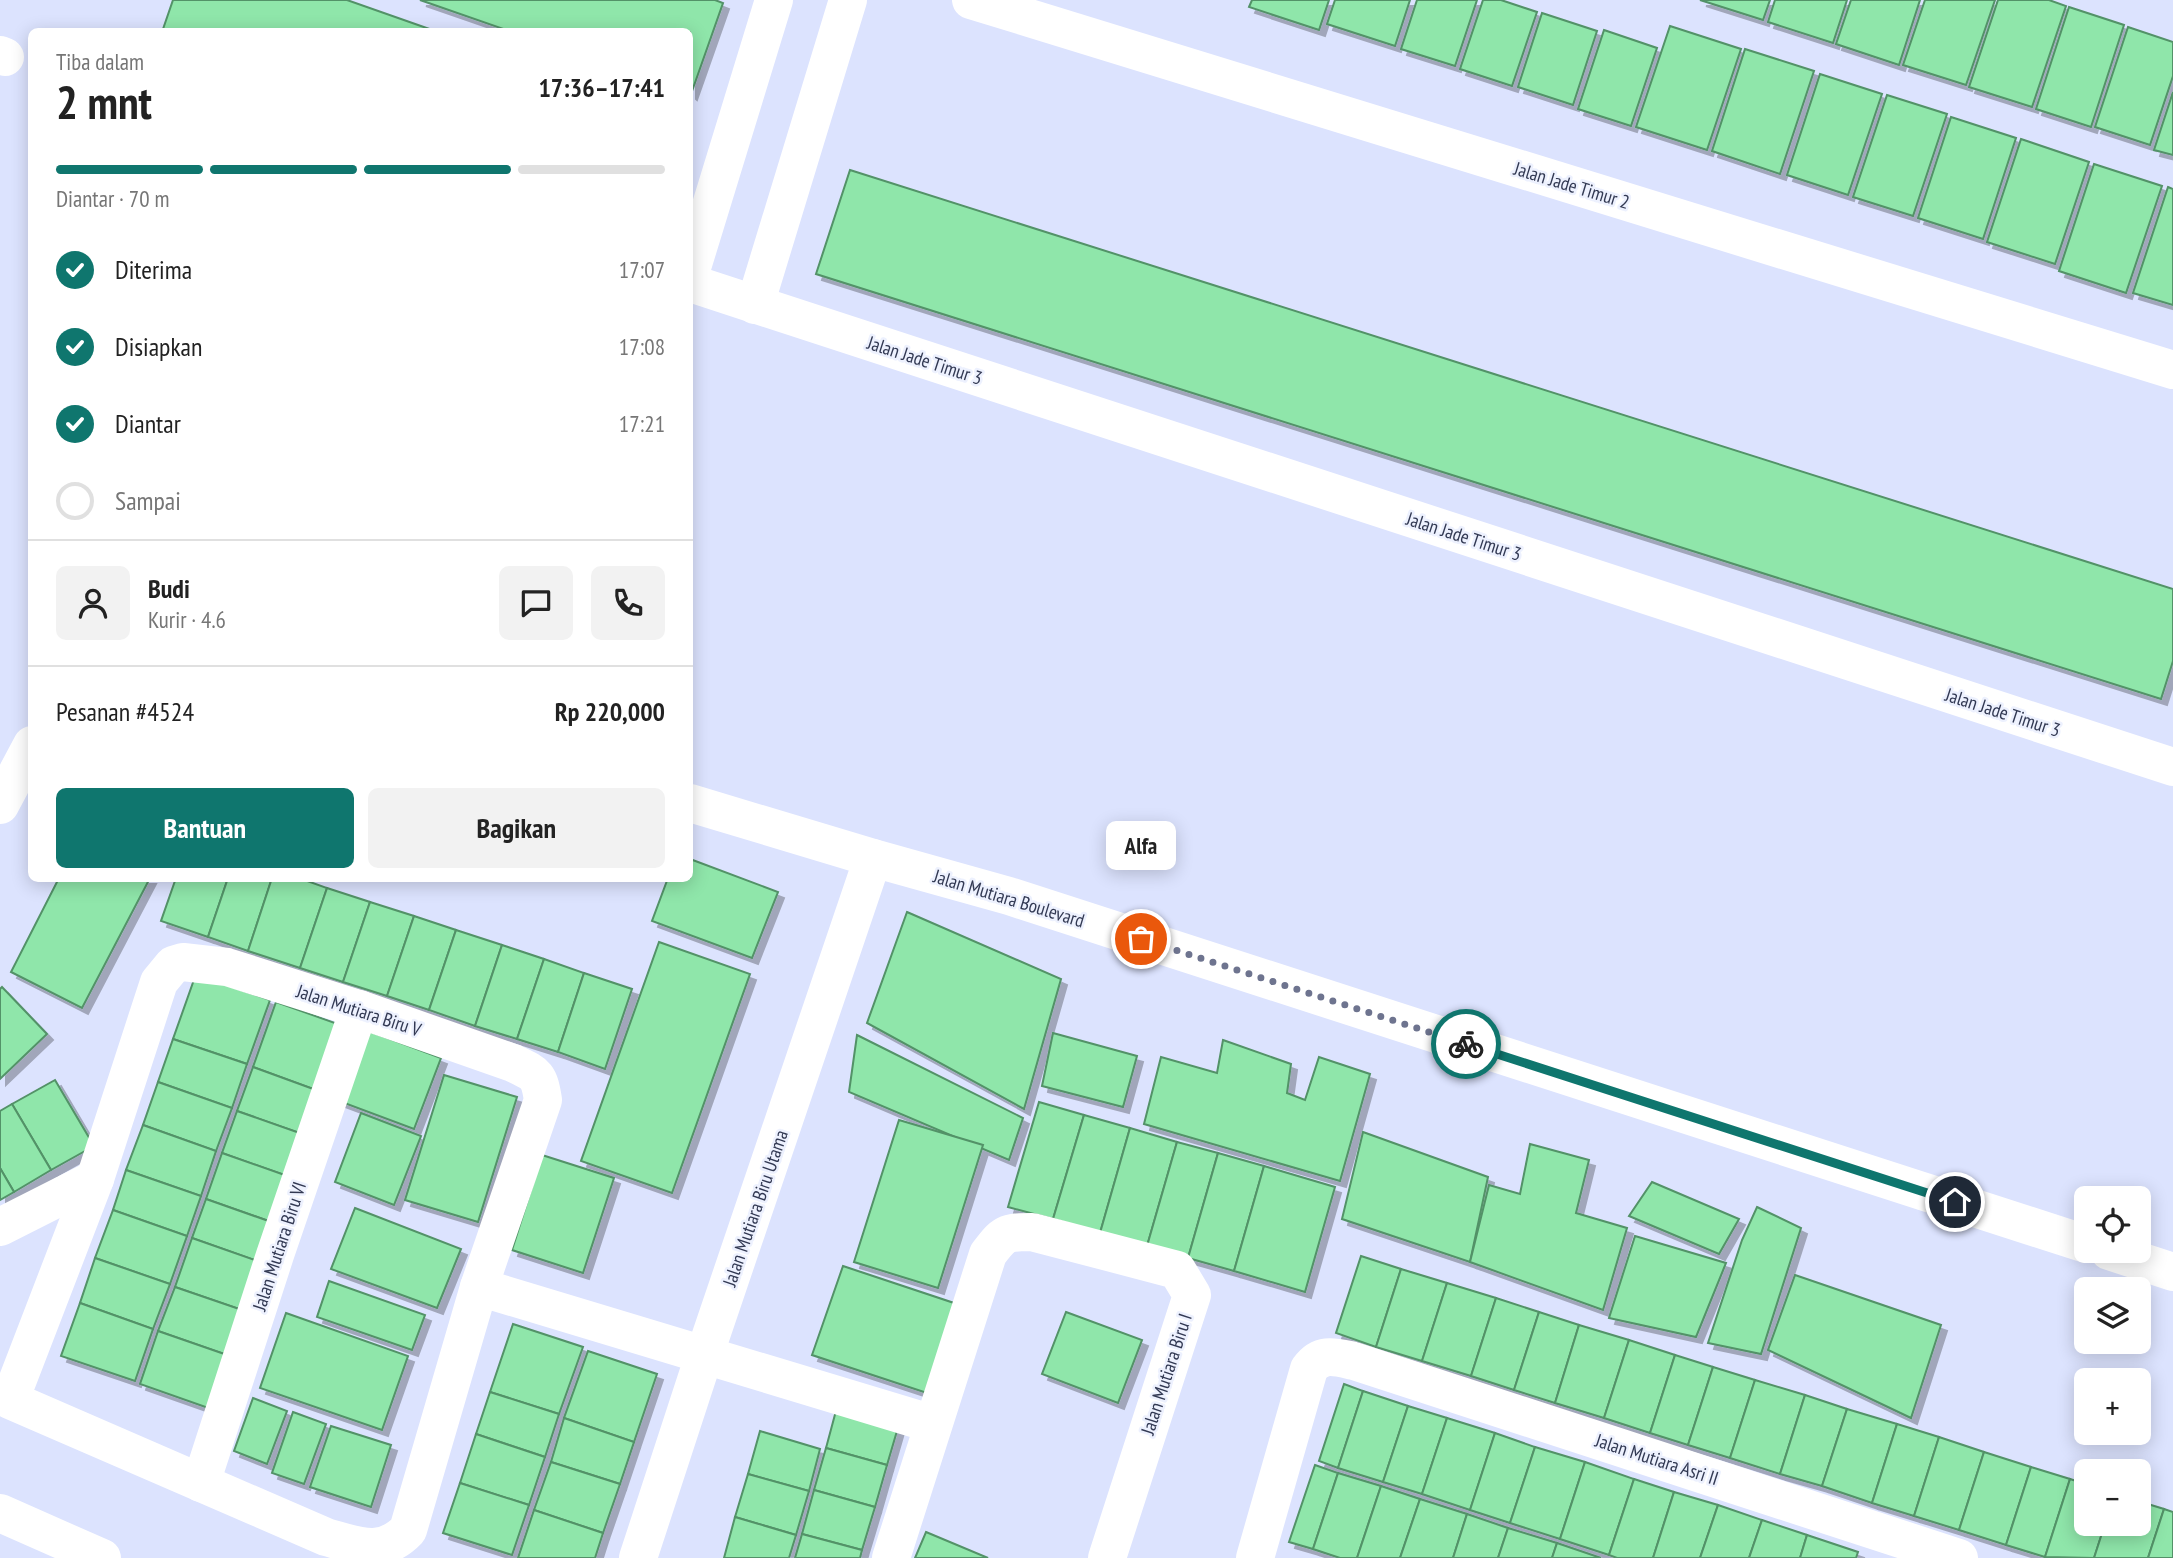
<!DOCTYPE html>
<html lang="id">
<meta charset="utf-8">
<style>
:root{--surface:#fff;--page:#f2f2f2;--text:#222;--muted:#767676;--line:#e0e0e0;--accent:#0f766e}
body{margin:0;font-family:"PT Sans Narrow",sans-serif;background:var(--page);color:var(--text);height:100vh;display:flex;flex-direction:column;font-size:26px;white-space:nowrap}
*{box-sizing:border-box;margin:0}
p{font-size:23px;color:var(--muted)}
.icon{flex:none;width:38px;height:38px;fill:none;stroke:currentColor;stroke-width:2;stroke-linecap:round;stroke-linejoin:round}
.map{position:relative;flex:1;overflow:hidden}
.sheet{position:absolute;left:28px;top:28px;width:665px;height:854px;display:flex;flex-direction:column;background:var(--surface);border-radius:10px;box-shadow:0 4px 18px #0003}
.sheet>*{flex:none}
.buttons{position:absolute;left:2074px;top:1186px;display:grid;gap:14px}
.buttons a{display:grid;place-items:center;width:77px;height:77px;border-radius:10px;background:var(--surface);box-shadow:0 4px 18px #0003;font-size:35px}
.pin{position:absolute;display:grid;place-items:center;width:60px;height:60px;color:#fff;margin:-30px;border:4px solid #fff;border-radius:50%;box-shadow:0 2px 7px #0007}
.courier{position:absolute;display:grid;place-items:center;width:70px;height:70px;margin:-35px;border:5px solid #0f766e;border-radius:50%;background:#fff;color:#222;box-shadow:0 2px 9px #0007}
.bubble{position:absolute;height:49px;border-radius:10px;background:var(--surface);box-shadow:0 4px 18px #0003;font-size:23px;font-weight:700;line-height:49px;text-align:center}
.overview em{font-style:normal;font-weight:700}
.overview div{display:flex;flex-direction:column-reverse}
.overview{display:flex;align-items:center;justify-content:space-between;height:119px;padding:0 28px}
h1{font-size:46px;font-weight:700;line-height:52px}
.bar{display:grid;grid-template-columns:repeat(4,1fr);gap:10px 7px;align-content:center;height:84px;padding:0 28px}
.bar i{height:9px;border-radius:5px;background:var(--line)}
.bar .on{background:var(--accent)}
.bar p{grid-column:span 4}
.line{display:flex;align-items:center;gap:18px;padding:0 28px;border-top:2px solid var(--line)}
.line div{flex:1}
.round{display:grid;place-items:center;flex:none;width:74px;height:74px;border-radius:10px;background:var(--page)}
ol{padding:0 28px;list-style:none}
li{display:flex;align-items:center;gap:21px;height:77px}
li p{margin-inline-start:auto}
li .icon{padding:7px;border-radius:50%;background:var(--accent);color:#fff;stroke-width:4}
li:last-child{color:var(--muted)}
li i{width:38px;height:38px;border:4px solid var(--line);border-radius:50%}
.button{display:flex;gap:14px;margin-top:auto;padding:14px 28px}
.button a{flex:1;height:80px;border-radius:10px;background:var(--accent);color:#fff;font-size:28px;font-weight:700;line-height:80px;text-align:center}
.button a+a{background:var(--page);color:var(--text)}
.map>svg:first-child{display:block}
.building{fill:#8fe6aa;stroke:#529267;stroke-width:2;filter:url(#shadow)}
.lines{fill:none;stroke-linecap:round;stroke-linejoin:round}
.street{stroke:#fff;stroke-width:38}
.done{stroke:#6e748f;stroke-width:7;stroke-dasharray:0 12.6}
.route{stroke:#0f766e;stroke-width:9}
.labels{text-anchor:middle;stroke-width:5;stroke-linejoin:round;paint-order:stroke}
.street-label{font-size:19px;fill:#323953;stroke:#edf1fe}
</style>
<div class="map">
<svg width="2173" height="1558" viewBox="0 0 2173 1558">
<defs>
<filter id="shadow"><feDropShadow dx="6" dy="6" stdDeviation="0" flood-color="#0004"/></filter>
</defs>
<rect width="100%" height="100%" fill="#dce3fe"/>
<g class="building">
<polygon points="173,0 347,0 438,32 162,32"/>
<polygon points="420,0 715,0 723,3 691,94 690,93 690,32 512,32"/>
<polygon points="1252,0 1329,0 1319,30 1249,7"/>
<polygon points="1335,0 1410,0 1395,46 1327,24"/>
<polygon points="1417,0 1477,0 1455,66 1401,49"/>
<polygon points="1483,0 1501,0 1537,12 1512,86 1460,69"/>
<polygon points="1700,0 1770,0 1763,20"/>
<polygon points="1775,0 1847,0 1833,43 1768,22"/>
<polygon points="1851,0 1920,0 1899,65 1836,44"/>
<polygon points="1925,0 1995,0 1966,85 1903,65"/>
<polygon points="1998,0 2049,0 2066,6 2032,107 1969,87"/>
<polygon points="2069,7 2124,25 2091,127 2036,109"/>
<polygon points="1542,13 1597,31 1573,105 1518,87"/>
<polygon points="1670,26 1741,49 1707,150 1636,127"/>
<polygon points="2128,27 2173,42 2173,76 2150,145 2095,127"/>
<polygon points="1604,30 1657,48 1631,126 1578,109"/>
<polygon points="1745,49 1814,71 1780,174 1712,151"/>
<polygon points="1820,74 1882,94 1848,195 1787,175"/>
<polygon points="2173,92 2173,155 2154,150"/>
<polygon points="1887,95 1947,114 1913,216 1853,197"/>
<polygon points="1951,117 2016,138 1983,239 1918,218"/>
<polygon points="2021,139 2089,162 2055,264 1987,242"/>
<polygon points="2094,164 2162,186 2126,293 2059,271"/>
<polygon points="850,170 2173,589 2173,661 2161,699 816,274"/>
<polygon points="2168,187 2173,189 2173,305 2133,293"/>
<polygon points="690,859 778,892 752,958 652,921 668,878 690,878"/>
<polygon points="59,878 150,878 82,1008 11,972"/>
<polygon points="176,878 228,878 208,937 161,921"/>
<polygon points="228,878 272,878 248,951 208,937"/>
<polygon points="272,878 299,878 327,888 300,968 248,951"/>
<polygon points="327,888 370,902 343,982 300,968"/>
<polygon points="370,902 414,916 387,996 343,982"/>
<polygon points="907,912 1061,979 1024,1109 867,1023"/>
<polygon points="414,916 456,930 429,1010 387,996"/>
<polygon points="456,930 502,945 475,1026 429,1010"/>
<polygon points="659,942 750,974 672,1193 581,1161"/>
<polygon points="502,945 544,959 517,1039 475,1026"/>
<polygon points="544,959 584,973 558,1052 517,1039"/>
<polygon points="584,973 632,989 605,1069 558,1052"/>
<polygon points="196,974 270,1000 247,1064 173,1039"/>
<polygon points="2,987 47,1034 0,1079 0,989"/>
<polygon points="276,1002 349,1028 327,1094 253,1067"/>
<polygon points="366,1030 441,1058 414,1129 339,1101"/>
<polygon points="1053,1033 1137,1056 1123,1107 1042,1086"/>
<polygon points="857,1035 1023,1118 1009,1160 849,1092"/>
<polygon points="173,1039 247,1064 232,1108 158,1082"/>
<polygon points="1223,1040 1291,1064 1287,1093 1305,1100 1319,1057 1370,1074 1340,1181 1144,1124 1161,1057 1217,1073"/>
<polygon points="253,1067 327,1094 311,1137 237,1111"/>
<polygon points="444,1075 517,1097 478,1222 405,1200"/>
<polygon points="55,1080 94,1146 51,1170 12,1104"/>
<polygon points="158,1082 232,1108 216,1151 143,1125"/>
<polygon points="1039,1102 1084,1115 1053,1219 1008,1207"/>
<polygon points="12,1104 51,1170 14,1192 0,1168 0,1111"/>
<polygon points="237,1111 311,1137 296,1179 222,1153"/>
<polygon points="361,1113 421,1136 394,1205 335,1182"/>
<polygon points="1084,1115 1130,1128 1100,1233 1053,1219"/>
<polygon points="899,1120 983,1145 938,1288 854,1262"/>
<polygon points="143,1125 216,1151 201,1196 126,1170"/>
<polygon points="1130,1128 1177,1142 1147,1246 1100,1233"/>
<polygon points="1363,1132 1488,1177 1470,1262 1342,1219"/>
<polygon points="1177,1142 1218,1153 1188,1258 1147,1246"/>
<polygon points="1530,1144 1589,1160 1576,1213 1627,1228 1603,1310 1470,1262 1489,1185 1520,1194"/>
<polygon points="222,1153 296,1179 280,1225 206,1199"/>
<polygon points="1218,1153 1264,1166 1234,1271 1188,1258"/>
<polygon points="542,1155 614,1178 583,1273 512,1250"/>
<polygon points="1264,1166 1335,1187 1305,1292 1234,1271"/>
<polygon points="0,1168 14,1192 0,1200"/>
<polygon points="126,1170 201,1196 187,1236 113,1210"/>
<polygon points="1652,1182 1739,1219 1719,1254 1629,1216"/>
<polygon points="206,1199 280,1225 266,1264 192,1238"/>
<polygon points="1757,1207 1801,1228 1761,1354 1708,1343 1742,1240"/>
<polygon points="355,1208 461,1249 437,1308 331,1269"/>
<polygon points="113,1210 187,1236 170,1284 95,1258"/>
<polygon points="1635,1236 1726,1263 1696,1337 1609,1318"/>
<polygon points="192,1238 266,1264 248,1312 175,1287"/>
<polygon points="1361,1256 1401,1269 1376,1347 1336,1333"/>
<polygon points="95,1258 170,1284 153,1329 80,1303"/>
<polygon points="843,1266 957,1304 927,1393 812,1355"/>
<polygon points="1401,1269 1447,1283 1422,1361 1376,1347"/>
<polygon points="1795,1275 1941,1325 1911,1418 1768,1350"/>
<polygon points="329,1281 425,1315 412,1350 317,1317"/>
<polygon points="1447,1283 1496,1298 1471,1376 1422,1361"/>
<polygon points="175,1287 248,1312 233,1357 158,1331"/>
<polygon points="1496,1298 1539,1312 1514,1390 1471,1376"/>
<polygon points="80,1303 153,1329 135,1381 61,1356"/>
<polygon points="1066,1312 1142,1340 1118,1403 1042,1374"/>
<polygon points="1539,1312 1579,1325 1555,1403 1514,1390"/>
<polygon points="286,1313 408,1356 382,1430 260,1388"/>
<polygon points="513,1324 583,1347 559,1414 490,1392"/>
<polygon points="1579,1325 1629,1340 1604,1418 1555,1403"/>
<polygon points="158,1331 233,1357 214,1410 140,1384"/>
<polygon points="1629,1340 1675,1355 1650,1433 1604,1418"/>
<polygon points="588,1351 657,1374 634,1442 564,1418"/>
<polygon points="1675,1355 1713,1367 1688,1445 1650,1433"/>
<polygon points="1713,1367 1755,1380 1730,1458 1688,1445"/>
<polygon points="1755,1380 1805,1395 1780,1474 1730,1458"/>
<polygon points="1344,1384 1363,1391 1338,1468 1319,1461"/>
<polygon points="1363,1391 1408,1406 1383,1482 1338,1468"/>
<polygon points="490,1392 559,1414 545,1457 476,1434"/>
<polygon points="1805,1395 1847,1409 1822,1486 1780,1474"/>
<polygon points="253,1398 287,1411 267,1464 234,1451"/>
<polygon points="1408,1406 1447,1418 1422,1494 1383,1482"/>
<polygon points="837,1407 899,1424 887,1465 826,1448"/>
<polygon points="1847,1409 1897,1424 1872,1503 1822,1486"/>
<polygon points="293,1412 326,1424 304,1484 272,1473"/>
<polygon points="564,1418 634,1442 620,1484 551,1462"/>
<polygon points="1447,1418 1495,1433 1470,1510 1422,1494"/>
<polygon points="1897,1424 1939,1437 1914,1516 1872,1503"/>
<polygon points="331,1426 391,1445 371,1507 310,1487"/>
<polygon points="760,1431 820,1449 809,1491 748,1474"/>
<polygon points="1495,1433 1535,1447 1510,1523 1470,1510"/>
<polygon points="476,1434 545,1457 529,1505 460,1483"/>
<polygon points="1939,1437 1984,1452 1959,1530 1914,1516"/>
<polygon points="1535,1447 1585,1462 1560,1539 1510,1523"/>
<polygon points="826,1448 887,1465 875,1507 814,1490"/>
<polygon points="1984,1452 2031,1467 2006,1545 1959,1530"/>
<polygon points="551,1462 620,1484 603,1533 534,1510"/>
<polygon points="1585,1462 1634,1479 1609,1555 1560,1539"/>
<polygon points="1315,1465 1338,1473 1313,1549 1289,1542"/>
<polygon points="2031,1467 2070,1479 2045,1557 2006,1545"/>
<polygon points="1338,1473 1381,1486 1357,1558 1340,1558 1313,1549"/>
<polygon points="748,1474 809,1491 796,1535 735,1517"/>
<polygon points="1634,1479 1674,1492 1653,1558 1617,1558 1609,1555"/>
<polygon points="2070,1479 2086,1484 2086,1524 2105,1524 2094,1558 2045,1557"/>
<polygon points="460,1483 529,1505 512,1555 443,1533"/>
<polygon points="1381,1486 1420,1499 1400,1558 1357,1558"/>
<polygon points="814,1490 875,1507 862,1550 802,1534"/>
<polygon points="1674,1492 1718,1505 1700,1558 1653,1558"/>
<polygon points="1420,1499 1467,1514 1453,1558 1400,1558"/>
<polygon points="2138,1501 2164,1509 2148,1558 2094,1558 2105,1524 2138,1524"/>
<polygon points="1718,1505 1762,1520 1749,1558 1700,1558"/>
<polygon points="2164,1509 2173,1512 2173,1558 2148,1558"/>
<polygon points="534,1510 603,1533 595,1558 518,1558"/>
<polygon points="1467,1514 1508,1528 1498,1558 1453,1558"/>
<polygon points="735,1517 796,1535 789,1558 724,1558"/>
<polygon points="1762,1520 1807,1535 1800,1558 1749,1558"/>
<polygon points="1508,1528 1557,1543 1552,1558 1498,1558"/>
<polygon points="926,1532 988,1558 915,1558"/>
<polygon points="802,1534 862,1550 860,1558 795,1558"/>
<polygon points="1807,1535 1858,1552 1856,1558 1800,1558"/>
<polygon points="1557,1543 1601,1558 1552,1558"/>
</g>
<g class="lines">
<g class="street">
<polyline points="971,0 2173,370"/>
<polyline points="0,55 5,57"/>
<polyline points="690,274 774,0"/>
<polyline points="690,283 2173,767"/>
<polyline points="755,305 848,0"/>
<polyline points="690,803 873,858 1009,896 2086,1244"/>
<polyline points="0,805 32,745"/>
<polyline points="0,1227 95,1179"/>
<polyline points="2109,1251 2173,1272"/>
<polyline points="479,1287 933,1424"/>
<path d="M0,1395L10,1400L326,1537C358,1546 382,1557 408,1530L479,1287L543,1100C539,1074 536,1074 513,1063L359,1009L227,967L183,962L173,965L159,982L95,1179L10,1400"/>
<polyline points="201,1483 275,1255 359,1009"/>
<polyline points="0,1513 102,1558"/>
<polyline points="638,1558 704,1356 873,858"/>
<path d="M891,1558L988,1254C1004,1233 1005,1232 1032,1232L1177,1270L1192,1295L1107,1558"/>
<path d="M1255,1558L1309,1369C1321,1352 1335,1357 1354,1361L1959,1558"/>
</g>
</g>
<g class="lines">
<polyline class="done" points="1141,939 1466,1044"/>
<polyline class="route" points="1466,1044 1955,1202"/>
</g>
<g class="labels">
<g class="street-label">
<text transform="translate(1572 185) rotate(17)" y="7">Jalan Jade Timur 2</text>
<text transform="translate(925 360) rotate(18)" y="7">Jalan Jade Timur 3</text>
<text transform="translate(1464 536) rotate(18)" y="7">Jalan Jade Timur 3</text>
<text transform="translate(2003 712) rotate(18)" y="7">Jalan Jade Timur 3</text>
<text transform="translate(1009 898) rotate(17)" y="7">Jalan Mutiara Boulevard</text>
<text transform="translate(359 1010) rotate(18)" y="7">Jalan Mutiara Biru V</text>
<text transform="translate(755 1208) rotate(-71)" y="7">Jalan Mutiara Biru Utama</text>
<text transform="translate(279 1246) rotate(-72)" y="7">Jalan Mutiara Biru VI</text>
<text transform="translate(1166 1374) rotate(-72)" y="7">Jalan Mutiara Biru I</text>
<text transform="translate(1657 1459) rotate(18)" y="7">Jalan Mutiara Asri II</text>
</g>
</g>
</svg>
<div class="buttons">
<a><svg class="icon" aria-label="locate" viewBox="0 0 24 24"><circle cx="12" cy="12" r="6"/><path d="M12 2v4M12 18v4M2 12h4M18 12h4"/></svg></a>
<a><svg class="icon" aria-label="layers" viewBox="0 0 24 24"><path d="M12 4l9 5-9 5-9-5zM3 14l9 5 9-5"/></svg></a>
<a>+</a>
<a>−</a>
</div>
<div class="pin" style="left:1141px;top:939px;background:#ea580c"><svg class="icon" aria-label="bag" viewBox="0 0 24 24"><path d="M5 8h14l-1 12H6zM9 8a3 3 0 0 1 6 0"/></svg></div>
<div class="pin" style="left:1955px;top:1202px;background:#1f2937"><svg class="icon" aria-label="home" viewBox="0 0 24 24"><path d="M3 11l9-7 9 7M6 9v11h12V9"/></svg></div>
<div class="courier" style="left:1466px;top:1044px"><svg class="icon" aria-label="bike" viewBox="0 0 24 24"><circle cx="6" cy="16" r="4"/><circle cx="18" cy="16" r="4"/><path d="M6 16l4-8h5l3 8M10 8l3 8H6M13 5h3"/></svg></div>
<div class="bubble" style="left:1106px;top:821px;width:70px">Alfa</div>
<section class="sheet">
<div class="overview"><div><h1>2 mnt</h1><p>Tiba dalam</p></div><em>17:36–17:41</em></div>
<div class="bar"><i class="on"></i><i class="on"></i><i class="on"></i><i></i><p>Diantar · 70 m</p></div>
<ol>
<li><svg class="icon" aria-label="check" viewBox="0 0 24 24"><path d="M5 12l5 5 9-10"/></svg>Diterima<p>17:07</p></li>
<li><svg class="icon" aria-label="check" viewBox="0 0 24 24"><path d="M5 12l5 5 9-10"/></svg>Disiapkan<p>17:08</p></li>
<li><svg class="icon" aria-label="check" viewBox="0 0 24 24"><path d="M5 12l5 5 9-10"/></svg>Diantar<p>17:21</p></li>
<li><i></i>Sampai</li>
</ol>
<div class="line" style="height:126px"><a class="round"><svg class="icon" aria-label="person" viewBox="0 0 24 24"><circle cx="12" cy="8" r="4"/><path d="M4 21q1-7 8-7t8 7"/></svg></a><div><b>Budi</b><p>Kurir · 4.6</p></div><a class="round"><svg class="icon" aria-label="chat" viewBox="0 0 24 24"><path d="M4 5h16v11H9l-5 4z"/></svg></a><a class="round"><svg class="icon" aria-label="phone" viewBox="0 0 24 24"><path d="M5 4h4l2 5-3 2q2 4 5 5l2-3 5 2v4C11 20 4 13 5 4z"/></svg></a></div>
<div class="line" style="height:91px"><div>Pesanan #4524</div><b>Rp 220,000</b></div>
<div class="button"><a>Bantuan</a><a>Bagikan</a></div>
</section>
</div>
